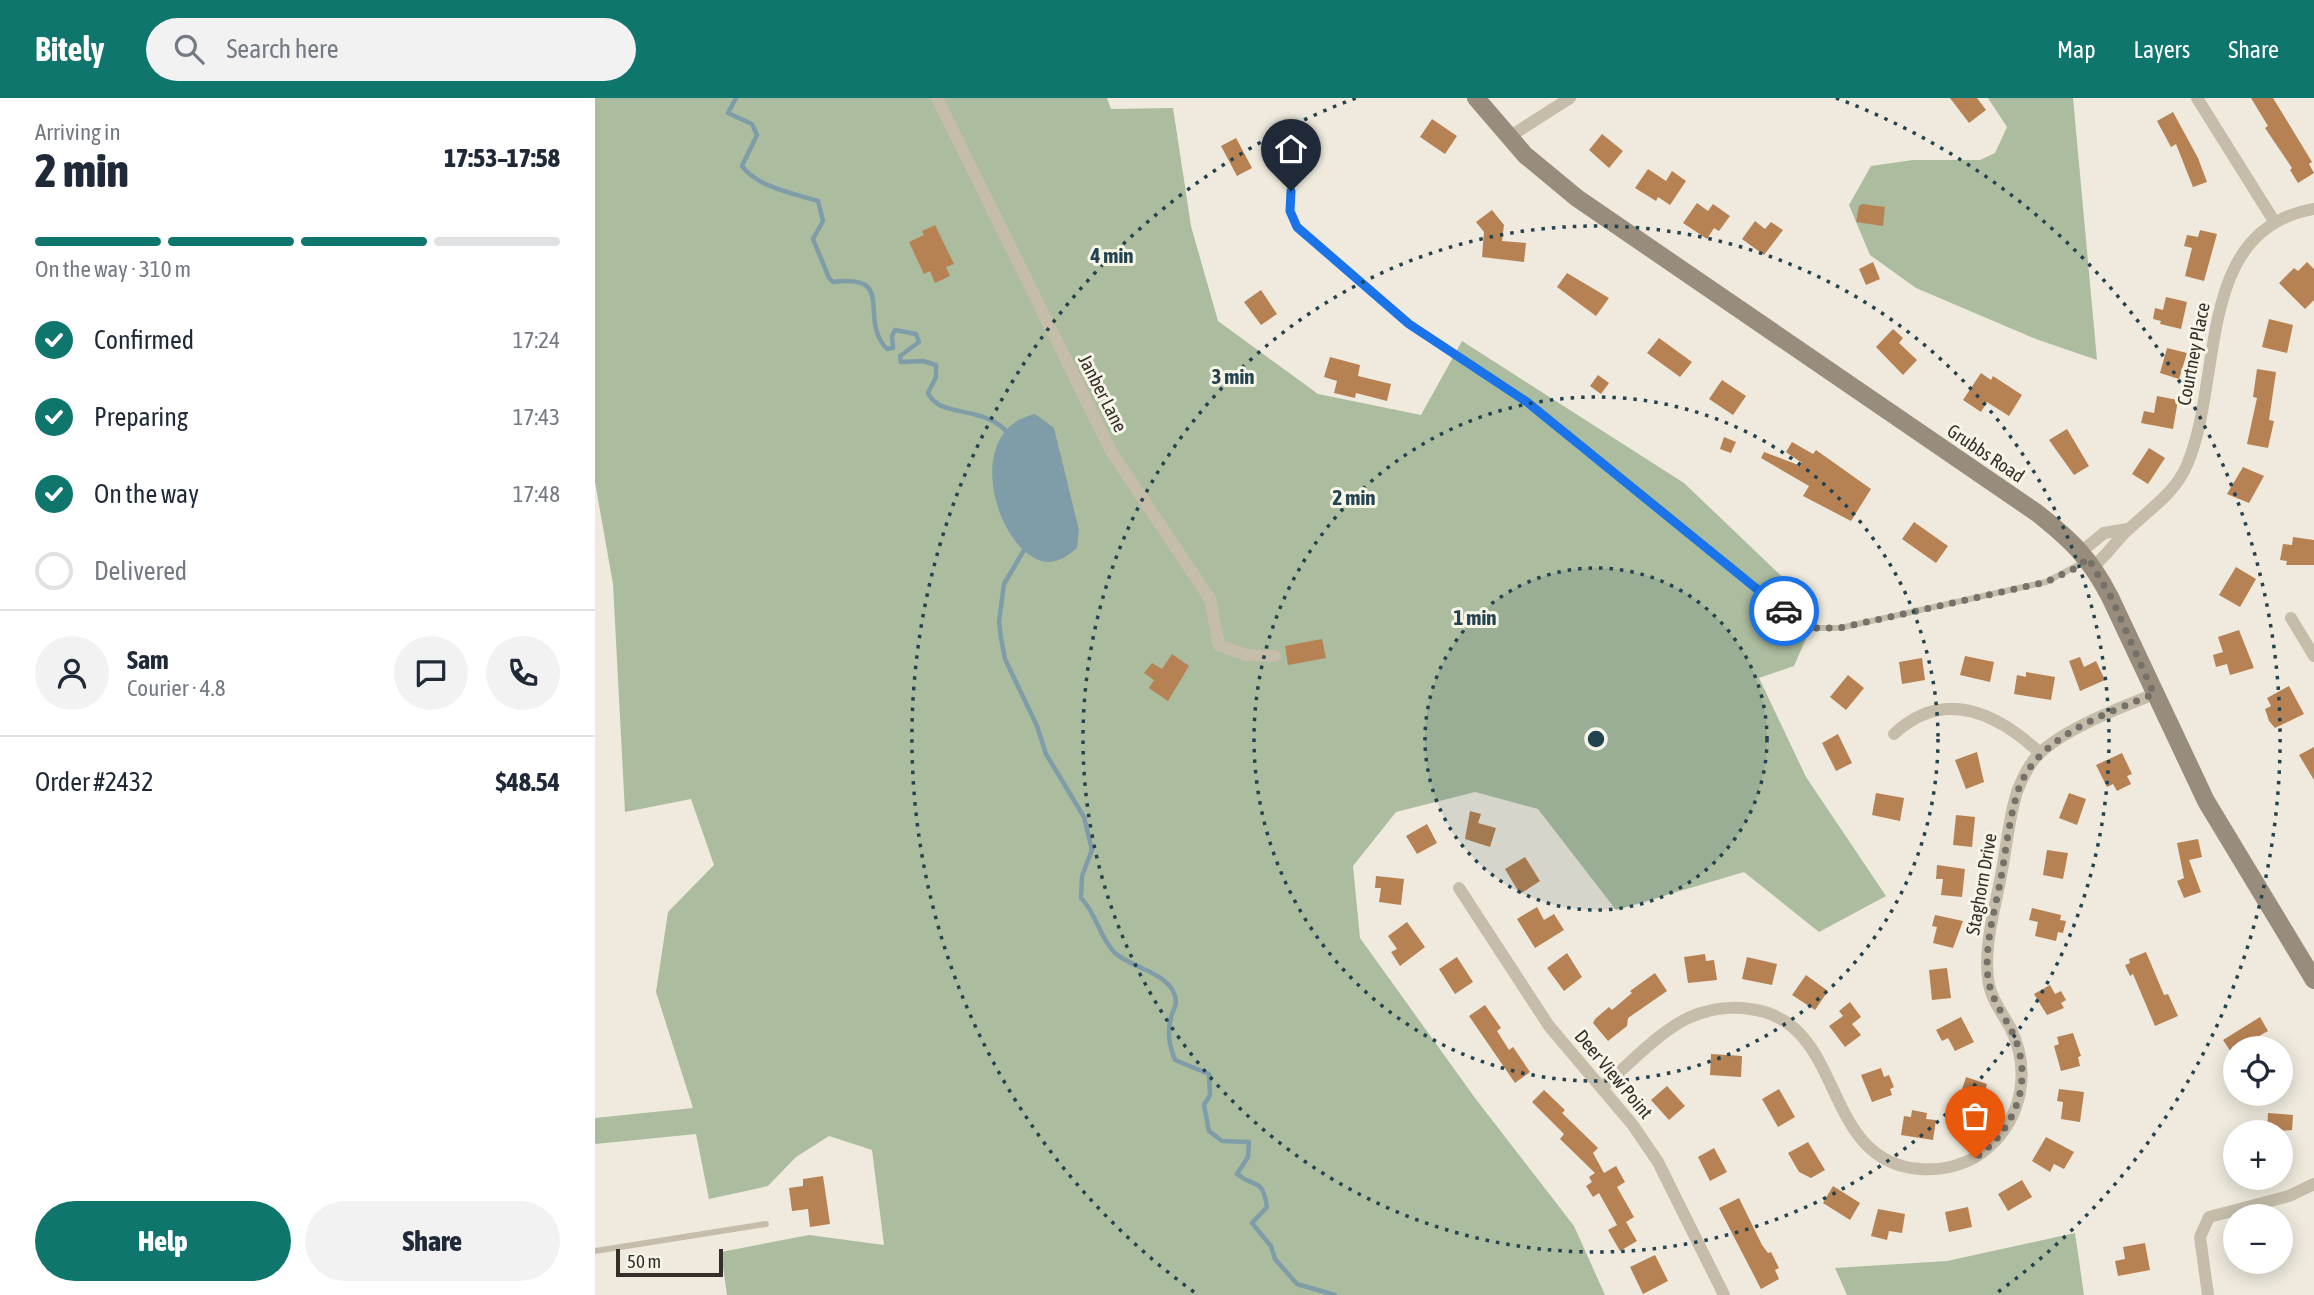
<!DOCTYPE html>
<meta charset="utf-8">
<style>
:root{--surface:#fff;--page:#f2f2f3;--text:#1f2937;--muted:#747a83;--line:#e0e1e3;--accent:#0f766e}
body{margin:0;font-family:"Asap Condensed",sans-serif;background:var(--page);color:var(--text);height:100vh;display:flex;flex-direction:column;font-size:26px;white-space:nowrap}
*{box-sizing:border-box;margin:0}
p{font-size:23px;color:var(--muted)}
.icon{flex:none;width:38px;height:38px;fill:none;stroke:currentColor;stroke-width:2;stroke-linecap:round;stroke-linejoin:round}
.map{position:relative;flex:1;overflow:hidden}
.details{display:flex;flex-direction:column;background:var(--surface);width:595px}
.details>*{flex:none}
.buttons{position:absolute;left:1628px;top:938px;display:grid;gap:14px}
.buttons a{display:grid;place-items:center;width:70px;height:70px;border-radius:50%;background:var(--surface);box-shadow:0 4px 18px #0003;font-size:35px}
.scale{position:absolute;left:21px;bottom:18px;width:107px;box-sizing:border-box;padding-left:7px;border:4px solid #342f29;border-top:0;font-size:19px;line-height:24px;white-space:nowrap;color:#342f29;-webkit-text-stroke:5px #f7f4e8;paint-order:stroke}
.pin{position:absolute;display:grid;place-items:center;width:60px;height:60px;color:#fff;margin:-72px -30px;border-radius:50% 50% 50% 0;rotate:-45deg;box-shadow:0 0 7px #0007}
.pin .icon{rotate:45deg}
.courier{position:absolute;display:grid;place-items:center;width:70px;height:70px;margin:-35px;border:5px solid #1a73e8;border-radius:50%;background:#fff;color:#222;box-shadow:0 2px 9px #0007}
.head em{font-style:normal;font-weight:800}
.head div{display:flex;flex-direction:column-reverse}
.head{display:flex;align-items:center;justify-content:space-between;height:119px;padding:0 35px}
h1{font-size:46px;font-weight:800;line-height:52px}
.bar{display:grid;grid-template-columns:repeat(4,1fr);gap:10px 7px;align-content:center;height:84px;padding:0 35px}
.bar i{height:9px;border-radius:5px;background:var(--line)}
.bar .active{background:var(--accent)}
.bar p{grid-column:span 4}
.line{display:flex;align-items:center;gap:18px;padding:0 35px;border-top:2px solid var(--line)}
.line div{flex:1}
.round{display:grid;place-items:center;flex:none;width:74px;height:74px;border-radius:37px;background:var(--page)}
ol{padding:0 35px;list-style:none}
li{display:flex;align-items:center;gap:21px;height:77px}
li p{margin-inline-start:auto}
li .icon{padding:7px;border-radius:50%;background:var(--accent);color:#fff;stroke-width:4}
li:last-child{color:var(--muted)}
li i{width:38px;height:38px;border:4px solid var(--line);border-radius:50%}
.button{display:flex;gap:14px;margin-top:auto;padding:14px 35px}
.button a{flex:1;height:80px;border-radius:42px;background:var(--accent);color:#fff;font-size:28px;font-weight:800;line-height:80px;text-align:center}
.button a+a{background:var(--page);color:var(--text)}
header{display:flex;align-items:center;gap:42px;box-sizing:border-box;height:98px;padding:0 35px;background:var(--accent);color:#fff}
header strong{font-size:33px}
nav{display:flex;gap:38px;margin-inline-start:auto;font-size:24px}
.search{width:490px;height:63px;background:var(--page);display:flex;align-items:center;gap:18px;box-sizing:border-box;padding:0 24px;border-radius:38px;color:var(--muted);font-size:26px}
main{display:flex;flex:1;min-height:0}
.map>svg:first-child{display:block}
.green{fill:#abbc9f}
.water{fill:#7f9da8}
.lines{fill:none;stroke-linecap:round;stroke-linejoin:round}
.stream{stroke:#7f9da8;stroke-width:4.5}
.building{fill:#b68253}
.lane{stroke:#c5bdaa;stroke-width:6}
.street{stroke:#c5bdaa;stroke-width:12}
.secondary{stroke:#988d7c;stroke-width:18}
.done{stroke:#757068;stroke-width:7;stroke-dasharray:0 12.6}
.route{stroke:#1a73e8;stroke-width:9}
.ring{fill:none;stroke:#244350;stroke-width:3.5;stroke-dasharray:3.5 7}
.labels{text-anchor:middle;stroke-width:6;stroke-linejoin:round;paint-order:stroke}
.street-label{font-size:19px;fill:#342f29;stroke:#f7f4e8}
.centre{fill:#244350;stroke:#f7f4e8;stroke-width:3.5}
.ring-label{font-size:21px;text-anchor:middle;font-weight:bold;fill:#244350;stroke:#f7f4e8;stroke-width:6;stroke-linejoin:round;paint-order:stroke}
</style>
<header>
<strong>Bitely</strong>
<div class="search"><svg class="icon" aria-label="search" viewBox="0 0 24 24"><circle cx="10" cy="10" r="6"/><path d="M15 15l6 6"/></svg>Search here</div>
<nav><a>Map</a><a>Layers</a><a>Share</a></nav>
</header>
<main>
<section class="details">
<div class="head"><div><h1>2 min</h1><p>Arriving in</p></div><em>17:53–17:58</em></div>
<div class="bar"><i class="active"></i><i class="active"></i><i class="active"></i><i></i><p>On the way · 310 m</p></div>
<ol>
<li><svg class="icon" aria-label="check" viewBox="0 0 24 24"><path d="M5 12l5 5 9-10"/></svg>Confirmed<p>17:24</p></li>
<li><svg class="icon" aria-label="check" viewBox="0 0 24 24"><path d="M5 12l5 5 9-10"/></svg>Preparing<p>17:43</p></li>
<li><svg class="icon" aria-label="check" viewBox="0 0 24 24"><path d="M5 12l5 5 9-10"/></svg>On the way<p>17:48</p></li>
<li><i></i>Delivered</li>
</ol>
<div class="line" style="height:126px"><a class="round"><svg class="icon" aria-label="person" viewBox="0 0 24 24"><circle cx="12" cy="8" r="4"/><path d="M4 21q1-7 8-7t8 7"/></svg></a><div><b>Sam</b><p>Courier · 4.8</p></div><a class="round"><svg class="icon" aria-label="chat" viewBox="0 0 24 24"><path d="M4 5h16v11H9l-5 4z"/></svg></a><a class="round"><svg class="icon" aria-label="phone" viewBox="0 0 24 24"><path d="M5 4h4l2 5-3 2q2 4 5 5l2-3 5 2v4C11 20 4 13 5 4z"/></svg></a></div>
<div class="line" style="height:91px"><div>Order #2432</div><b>$48.54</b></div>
<div class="button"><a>Help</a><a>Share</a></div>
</section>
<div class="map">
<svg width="1719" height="1197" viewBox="0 0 1719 1197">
<rect width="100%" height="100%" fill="#efeadd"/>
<g class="green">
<polygon points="0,0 512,0 516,11 578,10 596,128 623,223 723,296 826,317 867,243 1089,385 1223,513 1199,568 1164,580 1211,679 1291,798 1224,834 1149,774 1021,812 943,711 880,694 801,714 758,768 765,840 880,1000 979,1128 1010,1197 132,1197 126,1154 214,1137 289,1147 277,1052 234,1038 201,1059 173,1088 114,1101 101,1036 0,1046 0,1020 98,1010 61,894 73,814 119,767 96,701 30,714 18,486 0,384"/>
<polygon points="1393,0 1478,0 1502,262 1441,241 1321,190 1275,157 1254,107 1276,68 1318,62 1385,62 1400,55 1412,29"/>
<polygon points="1480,1135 1489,1197 1252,1197 1240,1170 1352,1163"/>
</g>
<path class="water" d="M440,316L459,330L484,432L482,450C474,457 464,464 453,464C404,461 363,333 440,316Z"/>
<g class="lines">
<g class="stream">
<path d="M141,0L133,15L157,26L162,37L147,68C162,89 200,96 223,103L228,123L218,141L234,180L238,184C303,176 262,220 292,251L298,250L297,238L300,232L321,236L324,244L305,258L306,264L328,263L341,267V279L333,295C345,321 388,306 413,335"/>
<path d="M432,447L409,486L404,524L406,540L410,561L442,628L451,656L489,719L497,752L487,778L486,800C502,816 504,839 520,855C537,871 580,875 581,904C581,908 577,915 576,919C572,935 574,946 580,962L614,976L615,997L609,1007L614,1033L627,1043L654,1044L653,1059L642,1076C661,1091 667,1079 672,1109L657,1125L676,1148L680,1161L702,1186L740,1197"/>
</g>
</g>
<g class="building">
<polygon points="1355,0 1382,0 1391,12 1374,25"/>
<polygon points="1656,0 1678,0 1717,64 1714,66 1719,75 1703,85 1695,72 1697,70 1670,30 1673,28"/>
<polygon points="1578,14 1603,60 1612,84 1598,89 1581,46 1576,49 1562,23"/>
<polygon points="837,21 862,38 850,56 825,39"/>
<polygon points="1007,36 1028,53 1014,70 994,52"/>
<polygon points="641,40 657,70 642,78 626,48"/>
<polygon points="1053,71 1071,83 1077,73 1091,83 1075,107 1063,99 1061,103 1040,90"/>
<polygon points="1102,105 1113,113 1118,106 1135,118 1124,133 1119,130 1112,141 1088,125"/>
<polygon points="1267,106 1290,109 1288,128 1261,124 1264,108"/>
<polygon points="897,112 909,127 907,143 931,145 929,164 887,159 889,134 881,124"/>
<polygon points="1160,123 1170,131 1176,124 1188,132 1169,157 1147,141"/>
<polygon points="340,127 359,166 351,169 355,178 340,185 335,173 329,176 314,144 329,137 327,133"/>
<polygon points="1605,132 1622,136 1609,183 1590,178 1597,150 1589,148 1592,137 1603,139"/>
<polygon points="1278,164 1285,181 1271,187 1264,171"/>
<polygon points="1712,164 1719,171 1719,202 1710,211 1684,185 1699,170 1703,173"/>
<polygon points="972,175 1014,200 1001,218 962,189"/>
<polygon points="666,192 682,216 666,227 649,204"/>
<polygon points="1571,199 1592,204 1586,231 1565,226 1566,223 1558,221 1560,210 1568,212"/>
<polygon points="1674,221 1698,227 1692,255 1667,249"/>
<polygon points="1298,231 1308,240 1304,245 1322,262 1308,277 1281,249"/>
<polygon points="1064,240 1097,264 1085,279 1052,255"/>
<polygon points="1572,250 1592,255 1584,281 1565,275"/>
<polygon points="735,259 765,267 763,278 796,286 792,303 761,295 760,300 739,295 742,283 729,279"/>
<polygon points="1662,271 1681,274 1674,322 1679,323 1673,350 1652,346 1662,300 1658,299"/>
<polygon points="1386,275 1396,282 1398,278 1427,297 1414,318 1392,304 1386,314 1368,302"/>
<polygon points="1003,277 1014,285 1006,296 995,288"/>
<polygon points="1127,282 1151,298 1138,317 1114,301"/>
<polygon points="1562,298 1583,302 1578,331 1546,325 1549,313 1559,315"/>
<polygon points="1472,331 1494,368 1479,377 1454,342"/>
<polygon points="1129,339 1141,344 1136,355 1125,351"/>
<polygon points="1197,344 1218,356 1221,352 1276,391 1256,423 1208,398 1214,388 1166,360 1169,354 1206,368 1207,365 1191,354"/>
<polygon points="1554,350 1570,360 1553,386 1537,376"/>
<polygon points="1648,369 1669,378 1654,405 1632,396"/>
<polygon points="1319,424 1353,448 1341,465 1307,441"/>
<polygon points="1698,439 1719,442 1719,467 1691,467 1692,463 1685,462 1688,446 1697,447"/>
<polygon points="1641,469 1661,481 1645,509 1624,497"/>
<polygon points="1644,532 1659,570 1635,577 1632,566 1621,569 1618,557 1628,554 1623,539"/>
<polygon points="727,541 731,560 693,567 690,548"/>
<polygon points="577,556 594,568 573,603 554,590 559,582 549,575 557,565 567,571"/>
<polygon points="1370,558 1399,564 1395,584 1365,577"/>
<polygon points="1485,559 1489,569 1501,563 1510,582 1485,593 1474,563"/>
<polygon points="1327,560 1330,582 1307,586 1304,564"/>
<polygon points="1431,574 1460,579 1456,602 1419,596 1422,577 1431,579"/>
<polygon points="1253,577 1269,590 1251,612 1235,599"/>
<polygon points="1694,588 1709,616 1680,630 1674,623 1670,611 1676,608 1672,600"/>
<polygon points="1243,636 1257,665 1241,673 1227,645"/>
<polygon points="1719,649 1719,682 1704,657"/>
<polygon points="1382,654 1389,684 1371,691 1360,662"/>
<polygon points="1527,655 1537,676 1532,678 1536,686 1522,693 1518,686 1512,689 1501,667"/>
<polygon points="1281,695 1309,700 1305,723 1277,717"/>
<polygon points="1474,695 1491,701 1482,727 1464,720"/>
<polygon points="875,713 886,716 883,725 901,730 895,749 870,741"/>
<polygon points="1361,717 1380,719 1377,749 1358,747"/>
<polygon points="832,726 842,745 822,756 811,738"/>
<polygon points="1603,741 1607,759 1594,762 1606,794 1589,800 1582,783 1589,780 1582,745"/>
<polygon points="1452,752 1473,755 1468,781 1448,777"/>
<polygon points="930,759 945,783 925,796 910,771"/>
<polygon points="1342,767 1370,771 1367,799 1346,797 1348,781 1341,781"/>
<polygon points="781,778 809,781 806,807 784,804 786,790 780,790"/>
<polygon points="942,809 949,822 959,816 969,832 940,850 922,821"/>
<polygon points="1437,810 1466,817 1465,822 1471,823 1468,835 1463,834 1461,843 1440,838 1443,824 1434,822"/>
<polygon points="1340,817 1368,823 1358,850 1338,845 1342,829 1337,828"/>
<polygon points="812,824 830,849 805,868 796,854 802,851 793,838"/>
<polygon points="1551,854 1569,897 1573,896 1583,918 1560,928 1538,876 1535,878 1530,867 1535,865 1534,861"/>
<polygon points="972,855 987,879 969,893 952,870"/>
<polygon points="1110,856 1111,863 1119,862 1122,882 1093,885 1089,859"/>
<polygon points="862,859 878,884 860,896 844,871"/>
<polygon points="1152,859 1182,866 1177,887 1147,881"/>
<polygon points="1352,870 1356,900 1337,902 1334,872"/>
<polygon points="1060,875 1072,893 1033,920 1032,928 1013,943 998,925 1000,921 1014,909 1017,912 1037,895 1035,893"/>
<polygon points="1211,877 1233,893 1220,912 1197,897"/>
<polygon points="1455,887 1460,896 1466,893 1471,902 1466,905 1469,910 1452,917 1439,896"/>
<polygon points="1255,904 1266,919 1257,926 1266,937 1250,949 1234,928 1248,918 1244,913"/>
<polygon points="890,907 906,930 902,933 914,952 918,949 935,974 920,985 874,918"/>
<polygon points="1366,919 1379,944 1360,953 1353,940 1347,943 1341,932"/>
<polygon points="1665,919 1673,933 1664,938 1672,950 1640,950 1636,954 1628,942"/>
<polygon points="1478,935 1486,958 1483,959 1485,968 1466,973 1459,948 1464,946 1462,939"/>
<polygon points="1116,956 1147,958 1146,979 1115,977"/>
<polygon points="1286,970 1289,979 1294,977 1299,989 1295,991 1297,997 1277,1004 1266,977"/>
<polygon points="1371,979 1392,986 1384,1011 1363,1004"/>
<polygon points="1072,988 1090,1008 1074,1022 1056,1002"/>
<polygon points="1184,991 1200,1019 1183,1029 1167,1001"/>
<polygon points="1464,991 1489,994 1485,1024 1466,1021 1468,1004 1462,1003"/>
<polygon points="949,992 970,1012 967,1015 1003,1050 998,1055 1009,1075 1021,1068 1030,1084 1022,1089 1039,1119 1031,1124 1042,1143 1025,1153 1013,1132 1022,1127 1004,1095 998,1099 991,1088 997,1084 994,1079 1000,1075 965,1041 969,1036 937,1004"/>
<polygon points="1317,1012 1332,1015 1331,1021 1341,1022 1338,1042 1306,1037 1309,1018 1316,1019"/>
<polygon points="1673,1015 1698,1017 1697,1032 1672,1034"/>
<polygon points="1451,1039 1479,1054 1469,1071 1459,1066 1455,1074 1437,1063"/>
<polygon points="1213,1044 1230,1072 1216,1080 1204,1074 1193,1055"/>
<polygon points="1119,1050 1132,1074 1115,1083 1103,1059"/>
<polygon points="228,1078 235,1126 215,1129 213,1111 197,1113 194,1090 208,1088 208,1081"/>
<polygon points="1427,1082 1437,1099 1413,1113 1403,1096"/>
<polygon points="1238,1088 1265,1105 1255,1122 1228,1105"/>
<polygon points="1144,1100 1167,1147 1173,1155 1176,1154 1184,1170 1180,1172 1184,1181 1166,1191 1124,1110"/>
<polygon points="1373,1109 1377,1129 1354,1134 1350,1114"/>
<polygon points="1283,1111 1310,1116 1307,1135 1294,1133 1292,1142 1276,1138"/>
<polygon points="1550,1145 1555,1172 1523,1178 1520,1163 1530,1161 1528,1149"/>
<polygon points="1060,1157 1073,1183 1048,1196 1035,1169"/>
</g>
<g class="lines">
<g class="lane">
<polyline points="697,93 695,113 702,129 814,226 932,304 1186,512 1214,530 1245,530 1451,484 1489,464"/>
<polyline points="0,1153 171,1126"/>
</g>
<g class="street">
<polyline points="342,0 516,353 615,501 624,547 651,557 680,558"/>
<polyline points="1602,0 1679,123"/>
<polyline points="914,39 975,0"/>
<polyline points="1487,453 1509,435 1533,431"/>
<path d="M1499,468C1514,455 1522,441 1535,430C1556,410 1580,395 1592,367C1629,280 1599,131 1719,111"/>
<polyline points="1696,520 1719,558"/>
<path d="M1299,636C1349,589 1402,615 1445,655"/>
<polyline points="864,790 954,928 1037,1026 1063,1064 1129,1197"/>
<path d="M1007,989C1034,967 1061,936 1093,920C1113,911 1134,908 1155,911C1253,923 1223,1063 1325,1071C1349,1073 1376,1066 1394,1049C1428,1018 1436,971 1415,929C1407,915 1397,902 1394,887C1387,850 1401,808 1407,772C1412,746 1414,719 1422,694C1427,681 1433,667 1443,657C1468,631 1525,610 1559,596"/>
<polyline points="1613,1197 1605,1139 1614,1119 1694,1098 1719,1086"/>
</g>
<path class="secondary" d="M881,0L930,57L982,100L1442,415C1476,442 1495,460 1515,499L1611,703L1719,882"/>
</g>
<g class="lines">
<path class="done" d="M1189,513L1214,530H1245L1451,484L1483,469L1493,460L1516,499L1559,596C1510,616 1438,640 1422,696C1414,723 1411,752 1406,780C1400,812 1389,848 1393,880C1396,902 1410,918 1419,938C1439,984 1420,1032 1380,1060"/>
<polyline class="route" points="696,93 695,113 702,129 814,226 932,304 1189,513"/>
</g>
<circle cx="1001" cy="641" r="171" fill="#244350" fill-opacity=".12"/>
<g class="ring">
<circle cx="1001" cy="641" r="171"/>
<circle cx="1001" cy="641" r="342"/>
<circle cx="1001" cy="641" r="513"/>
<path d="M599 1194A684 684 0 0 1 761 0M1241 0A684 684 0 0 1 1403 1194"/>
</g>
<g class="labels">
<g class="street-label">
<text transform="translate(1598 256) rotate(-79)" y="7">Courtney Place</text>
<text transform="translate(508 295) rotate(63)" y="7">Janber Lane</text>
<text transform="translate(1391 355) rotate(34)" y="7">Grubbs Road</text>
<text transform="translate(1386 786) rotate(-80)" y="7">Staghorn Drive</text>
<text transform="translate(1019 976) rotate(50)" y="7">Deer View Point</text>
</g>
</g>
<circle cx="1001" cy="641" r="10" class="centre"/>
<g class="ring-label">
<text x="517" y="165">4 min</text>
<text x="638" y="286">3 min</text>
<text x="759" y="407">2 min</text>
<text x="880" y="527">1 min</text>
</g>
</svg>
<div class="buttons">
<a><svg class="icon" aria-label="locate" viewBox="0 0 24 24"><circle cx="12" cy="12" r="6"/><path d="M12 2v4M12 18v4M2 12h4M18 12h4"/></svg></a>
<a>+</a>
<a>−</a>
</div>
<div class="scale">50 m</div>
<div class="pin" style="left:1380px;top:1060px;background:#ea580c"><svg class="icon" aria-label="bag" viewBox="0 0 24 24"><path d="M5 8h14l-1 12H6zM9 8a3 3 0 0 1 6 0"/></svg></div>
<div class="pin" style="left:696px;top:93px;background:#1f2937"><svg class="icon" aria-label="home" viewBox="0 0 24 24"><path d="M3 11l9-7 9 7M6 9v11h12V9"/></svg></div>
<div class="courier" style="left:1189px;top:513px"><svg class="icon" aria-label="car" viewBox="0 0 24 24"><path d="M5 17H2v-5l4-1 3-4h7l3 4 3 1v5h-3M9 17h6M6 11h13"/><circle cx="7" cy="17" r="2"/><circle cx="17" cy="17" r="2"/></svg></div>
</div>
</main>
